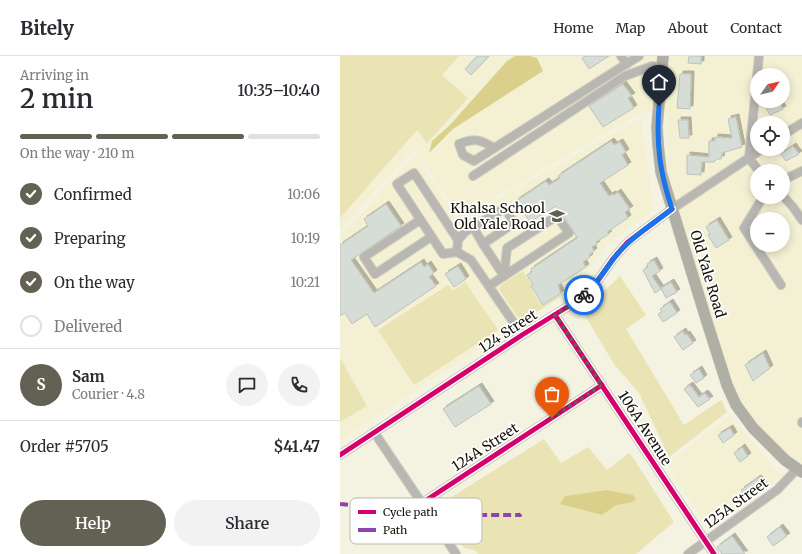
<!DOCTYPE html>
<meta charset="utf-8">
<style>
:root{--surface:#fff;--page:#f2f2f3;--text:#2b2b33;--muted:#7c7c81;--line:#e1e1e2;--accent:#636154}
body{margin:0;font-family:Merriweather,serif;background:var(--page);color:var(--text);height:100vh;display:flex;flex-direction:column;font-size:15px;white-space:nowrap}
*{box-sizing:border-box;margin:0}
p{font-size:13px;color:var(--muted)}
.icon{flex:none;width:22px;height:22px;fill:none;stroke:currentColor;stroke-width:2;stroke-linecap:round;stroke-linejoin:round}
.map{position:relative;flex:1;overflow:hidden}
.drawer{display:flex;flex-direction:column;background:var(--surface);width:340px}
.drawer>*{flex:none}
.needle{width:26px;rotate:56deg}
.buttons{position:absolute;left:410px;top:12px;display:grid;gap:8px}
.buttons a{display:grid;place-items:center;width:40px;height:40px;border-radius:50%;background:var(--surface);box-shadow:0 2px 10px #0003;font-size:20px}
.pin{position:absolute;display:grid;place-items:center;width:34px;height:34px;color:#fff;margin:-41px -17px;border-radius:50% 50% 50% 0;rotate:-45deg;box-shadow:0 0 4px #0007}
.pin .icon{rotate:45deg}
.courier{position:absolute;display:grid;place-items:center;width:40px;height:40px;margin:-20px;border:3px solid #1a73e8;border-radius:50%;background:#fff;color:#222;box-shadow:0 1px 5px #0007}
.head em{font-style:normal;font-weight:600}
.head div{display:flex;flex-direction:column-reverse}
.head{display:flex;align-items:center;justify-content:space-between;height:68px;padding:0 20px}
h1{font-size:26px;font-weight:600;line-height:30px}
.bar{display:grid;grid-template-columns:repeat(4,1fr);gap:6px 4px;align-content:center;height:48px;padding:0 20px}
.bar i{height:5px;border-radius:3px;background:var(--line)}
.bar .active{background:var(--accent)}
.bar p{grid-column:span 4}
.line{display:flex;align-items:center;gap:10px;padding:0 20px;border-top:1px solid var(--line)}
.line div{flex:1}
.round{display:grid;place-items:center;flex:none;width:42px;height:42px;border-radius:21px;background:var(--page)}
ol{padding:0 20px;list-style:none}
li{display:flex;align-items:center;gap:12px;height:44px}
li p{margin-inline-start:auto}
li .icon{padding:4px;border-radius:50%;background:var(--accent);color:#fff;stroke-width:4}
li:last-child{color:var(--muted)}
li i{width:22px;height:22px;border:2px solid var(--line);border-radius:50%}
.cta{display:flex;gap:8px;margin-top:auto;padding:8px 20px}
.cta a{flex:1;height:46px;border-radius:24px;background:var(--accent);color:#fff;font-size:16px;font-weight:600;line-height:46px;text-align:center}
.cta a+a{background:var(--page);color:var(--text)}
header{display:flex;align-items:center;gap:24px;box-sizing:border-box;height:56px;padding:0 20px;background:var(--surface);border-bottom:1px solid var(--line)}
header strong{font-size:19px}
nav{display:flex;gap:22px;margin-inline-start:auto;font-size:14px}
main{display:flex;flex:1;min-height:0}
.map>svg:first-child{display:block}
.built{fill:#f4f0d3;fill-rule:evenodd}
.green{fill:#eae4b5;fill-rule:evenodd}
.water{fill:#dad08b}
.building{fill:#d6dcd6;stroke:#bcc2bc;filter:url(#shadow)}
.lines{fill:none;stroke-linecap:round;stroke-linejoin:round}
.minor-casing{stroke:#cfcdbf;stroke-width:10}
.major-casing{stroke:#cfcdbf;stroke-width:12}
.minor{stroke:#b8b7b1;stroke-width:8}
.major{stroke:#b0afa5;stroke-width:11}
.quiet{stroke:#8e44ad;stroke-width:4;stroke-dasharray:8 4;stroke-linecap:butt}
.cycleway-casing{stroke:#fff;stroke-width:8}
.cycleway{stroke:#d6006c;stroke-width:5}
.done{stroke:#636154;stroke-width:4;stroke-dasharray:0 7.2}
.route{stroke:#1a73e8;stroke-width:5}
.labels{text-anchor:middle;stroke-width:3.5;stroke-linejoin:round;paint-order:stroke}
.poi-label{font-size:14px;fill:#151309;stroke:#fff;text-anchor:end}
.street-label{font-size:14px;fill:#151309;stroke:#fff}
.key{fill:#fff;stroke:#b9b8b5;stroke-width:1}
.key-label{font-size:11px;fill:#151309}
</style>
<header>
<strong>Bitely</strong>
<nav><a>Home</a><a>Map</a><a>About</a><a>Contact</a></nav>
</header>
<main>
<section class="drawer">
<div class="head"><div><h1>2 min</h1><p>Arriving in</p></div><em>10:35–10:40</em></div>
<div class="bar"><i class="active"></i><i class="active"></i><i class="active"></i><i></i><p>On the way · 210 m</p></div>
<ol>
<li><svg class="icon" aria-label="check" viewBox="0 0 24 24"><path d="M5 12l5 5 9-10"/></svg>Confirmed<p>10:06</p></li>
<li><svg class="icon" aria-label="check" viewBox="0 0 24 24"><path d="M5 12l5 5 9-10"/></svg>Preparing<p>10:19</p></li>
<li><svg class="icon" aria-label="check" viewBox="0 0 24 24"><path d="M5 12l5 5 9-10"/></svg>On the way<p>10:21</p></li>
<li><i></i>Delivered</li>
</ol>
<div class="line" style="height:72px"><b class="round" style="background:var(--accent);color:#fff">S</b><div><b>Sam</b><p>Courier · 4.8</p></div><a class="round"><svg class="icon" aria-label="chat" viewBox="0 0 24 24"><path d="M4 5h16v11H9l-5 4z"/></svg></a><a class="round"><svg class="icon" aria-label="phone" viewBox="0 0 24 24"><path d="M5 4h4l2 5-3 2q2 4 5 5l2-3 5 2v4C11 20 4 13 5 4z"/></svg></a></div>
<div class="line" style="height:52px"><div>Order #5705</div><b>$41.47</b></div>
<div class="cta"><a>Help</a><a>Share</a></div>
</section>
<div class="map">
<svg width="462" height="498" viewBox="0 0 462 498">
<defs>
<filter id="shadow"><feDropShadow dx="3" dy="-3" stdDeviation="0" flood-color="#0004"/></filter>
</defs>
<rect width="100%" height="100%" fill="#f4f2e0"/>
<g class="built">
<path d="M0,0H462V411L436,390L399,348L374,277L328,113L327,58L304,55L120,161L74,92L0,174ZM417,19H443V45H417ZM417,67H443V93H417ZM417,115H443V141H417ZM417,163H443V189H417Z"/>
<polygon points="301,62 313,154 267,189 236,232 103,316 0,384 0,180 76,98 118,166"/>
<polygon points="390,359 440,420 368,472 327,408"/>
</g>
<g class="green">
<polygon points="0,0 119,0 102,19 128,42 87,87 77,74 0,162"/>
<polygon points="183,215 192,230 191,232 199,245 220,231 225,238 181,266 159,233 161,229"/>
<polygon points="280,220 306,259 286,273 344,369 381,344 387,356 329,401 299,337 274,308 243,256"/>
<polygon points="125,226 158,274 74,329 38,274 108,229 112,235"/>
<polygon points="0,302 27,350 0,366"/>
<path d="M204,383L221,407L248,391L267,414L289,397L294,403L334,466L296,498H138L136,495L123,491L97,453L99,449ZM266,434L296,444C276,454 246,444 225,440Z"/>
</g>
<g class="water">
<polygon points="175,0 190,0 197,2 203,15 113,73 89,97 92,85 109,70 167,5"/>
<polygon points="266,434 293,439 296,444 289,447 276,449 262,459 220,448 225,440"/>
</g>
<g class="building">
<polygon points="137,0 149,0 131,19 125,13"/>
<polygon points="246,0 269,0 249,13 242,2"/>
<polygon points="349,0 361,0 361,8 348,7"/>
<polygon points="340,18 351,18 350,53 337,52"/>
<polygon points="283,28 292,40 288,42 294,52 263,71 249,50"/>
<polygon points="439,46 443,53 430,59 426,52"/>
<polygon points="396,61 402,91 382,97 381,103 377,103 374,106 362,106 361,119 347,118 347,99 369,101 369,85 375,85 375,81 392,82 388,63"/>
<polygon points="338,64 348,64 349,82 340,82"/>
<polygon points="271,85 274,89 280,86 286,96 282,99 288,109 260,127 269,140 273,138 274,139 278,136 290,153 285,156 288,162 267,176 269,178 256,186 257,188 252,191 254,195 249,199 250,201 243,206 246,211 218,229 221,237 203,249 191,230 193,229 187,219 192,216 191,213 237,182 233,174 216,150 190,166 176,145 206,125 209,129 220,122 218,120"/>
<polygon points="453,90 459,98 446,105 441,98"/>
<polygon points="46,148 61,170 11,204 34,237 81,206 84,211 88,208 94,217 89,221 96,230 35,271 27,258 12,268 5,257 0,260 0,189 28,170 24,163"/>
<polygon points="377,164 389,184 376,192 368,179 370,178 366,171"/>
<polygon points="314,204 320,215 312,220 321,233 315,237 303,214 308,211 307,208"/>
<polygon points="118,210 126,223 114,231 105,218"/>
<polygon points="331,226 337,236 326,242 321,232"/>
<polygon points="330,246 337,257 323,266 318,258 322,256 320,253"/>
<polygon points="343,275 345,279 347,278 353,287 343,294 334,281"/>
<polygon points="423,297 430,312 413,325 405,309"/>
<polygon points="359,313 364,322 356,327 350,319"/>
<polygon points="350,329 359,341 365,337 370,343 358,351 344,333"/>
<polygon points="139,330 151,348 115,371 103,353"/>
<polygon points="390,372 394,379 383,387 378,379"/>
<polygon points="402,391 408,400 400,406 394,397"/>
<polygon points="418,422 424,430 407,442 401,434"/>
<polygon points="440,471 447,480 433,490 427,481"/>
<polygon points="392,480 405,498 382,498 377,491"/>
</g>
<g class="lines">
<defs>
<g id="minor">
<polyline points="281,0 287,8"/>
<polyline points="419,0 409,102 419,115"/>
<polyline points="443,79 462,67"/>
<path d="M154,92C140,83 134,82 119,88L123,99L134,105L283,10L299,0"/>
<polyline points="133,120 285,20 312,10 322,11"/>
<polyline points="443,124 462,115"/>
<polyline points="443,140 453,151 462,164"/>
<polyline points="423,141 404,172 441,229"/>
<polyline points="80,164 24,201 35,218 91,181"/>
<polyline points="133,171 143,188"/>
<polyline points="118,184 74,117 57,128 103,198 117,196 131,204 182,279"/>
<polyline points="117,196 118,184 125,176 165,152 174,167 143,188 164,220"/>
<polyline points="149,230 229,177 217,160 167,192 164,220"/>
<polyline points="215,259 374,498"/>
<polyline points="462,366 462,367"/>
<polyline points="34,376 116,498"/>
<polyline points="0,399 182,279 240,243 254,230 273,203 288,186 332,153 422,93"/>
<polyline points="82,447 262,329"/>
<polyline points="348,498 437,434 457,413"/>
</g>
<polyline id="major" points="323,0 317,71 318,88 321,116 366,263 387,329 396,349 413,372 445,404 462,416"/>
</defs>
<use href="#minor" class="minor-casing"/>
<use href="#major" class="major-casing"/>
<use href="#minor" class="minor"/>
<use href="#major" class="major"/>
<g class="quiet">
<polyline points="0,448 58,454"/>
<polyline points="92,463 101,459 180,459 181,458"/>
</g>
<defs>
<g id="cycleway">
<polyline points="215,259 374,498"/>
<polyline points="0,399 182,279 240,243 254,230 273,203 288,186 332,153"/>
<polyline points="82,447 262,329"/>
</g>
</defs>
<use href="#cycleway" class="cycleway-casing"/>
<use href="#cycleway" class="cycleway"/>
</g>
<g class="lines">
<polyline class="done" points="212,362 262,329 215,259 244,239"/>
<path class="route" d="M244,239C259,226 267,210 279,196C294,179 314,167 332,153C320,117 316,89 319,50"/>
</g>
<defs>
<symbol id="school-bare" viewBox="-9 -9 18 18"><path d="M0-5L7-2L0 1L-7-2ZM-4 1L0 2.5L4 1V4Q0 6-4 4Z" fill="#636154" stroke="#fff" stroke-width="2.5" paint-order="stroke"/></symbol>
</defs>
<g fill-rule="evenodd">
<use href="#school-bare" x="206" y="149" width="22" height="22"/>
</g>
<g class="labels">
<g class="poi-label">
<text x="205" y="157">Khalsa School<tspan x="205" dy="16">Old Yale Road</tspan></text>
</g>
<g class="street-label">
<text transform="translate(368 218) rotate(73)" y="5">Old Yale Road</text>
<text transform="translate(168 275) rotate(-33)" y="5">124 Street</text>
<text transform="translate(305 372) rotate(57)" y="5">106A Avenue</text>
<text transform="translate(145 391) rotate(-33)" y="5">124A Street</text>
<text transform="translate(396 447) rotate(-36)" y="5">125A Street</text>
</g>
</g>
<rect x="10" y="442" width="132" height="46" rx="6" class="key"/>
<rect x="18" y="454" width="18" height="4" fill="#d6006c"/>
<rect x="18" y="472" width="18" height="4" fill="#8e44ad"/>
<g class="key-label">
<text x="43" y="460">Cycle path</text>
<text x="43" y="478">Path</text>
</g>
</svg>
<div class="buttons">
<a><svg class="needle" viewBox="-14 -14 28 28"><path d="M0-13l5 13h-10z" fill="#e53935"/><path d="M0 13l5-13h-10z" fill="#7c7c81"/></svg></a>
<a><svg class="icon" aria-label="locate" viewBox="0 0 24 24"><circle cx="12" cy="12" r="6"/><path d="M12 2v4M12 18v4M2 12h4M18 12h4"/></svg></a>
<a>+</a>
<a>−</a>
</div>
<div class="pin" style="left:212px;top:362px;background:#ea580c"><svg class="icon" aria-label="bag" viewBox="0 0 24 24"><path d="M5 8h14l-1 12H6zM9 8a3 3 0 0 1 6 0"/></svg></div>
<div class="pin" style="left:319px;top:50px;background:#1f2937"><svg class="icon" aria-label="home" viewBox="0 0 24 24"><path d="M3 11l9-7 9 7M6 9v11h12V9"/></svg></div>
<div class="courier" style="left:244px;top:239px"><svg class="icon" aria-label="bike" viewBox="0 0 24 24"><circle cx="6" cy="16" r="4"/><circle cx="18" cy="16" r="4"/><path d="M6 16l4-8h5l3 8M10 8l3 8H6M13 5h3"/></svg></div>
</div>
</main>
